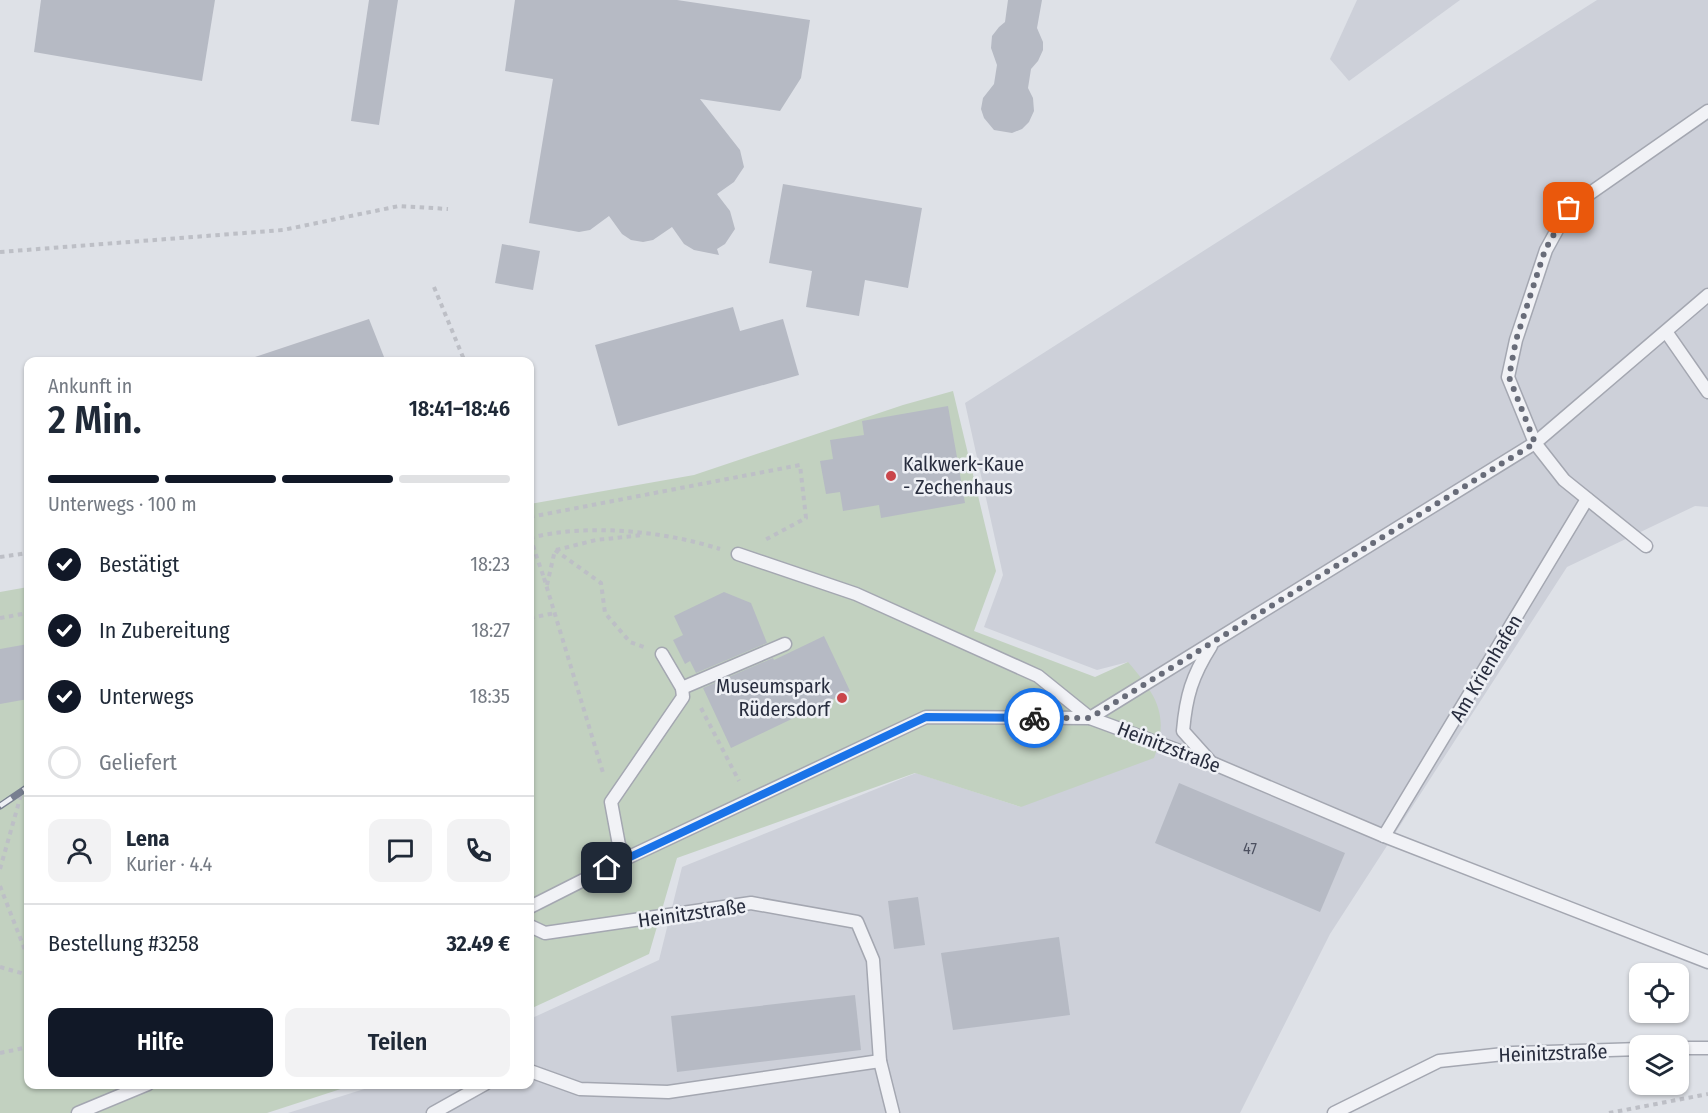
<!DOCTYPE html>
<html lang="de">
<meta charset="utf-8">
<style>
:root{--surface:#fff;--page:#f2f2f3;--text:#1f2937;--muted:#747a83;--line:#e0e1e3;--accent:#111827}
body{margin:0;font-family:"Fira Sans Condensed",sans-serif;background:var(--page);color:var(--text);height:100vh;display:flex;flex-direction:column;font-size:22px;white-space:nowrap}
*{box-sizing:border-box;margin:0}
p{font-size:20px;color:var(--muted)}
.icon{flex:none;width:33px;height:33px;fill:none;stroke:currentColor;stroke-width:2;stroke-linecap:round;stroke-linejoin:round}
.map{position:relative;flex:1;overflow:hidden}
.drawer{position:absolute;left:24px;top:357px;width:510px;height:732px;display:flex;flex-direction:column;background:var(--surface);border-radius:12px;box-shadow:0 2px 4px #0004}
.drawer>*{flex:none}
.tools{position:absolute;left:1629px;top:963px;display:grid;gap:12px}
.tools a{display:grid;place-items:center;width:60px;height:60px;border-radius:12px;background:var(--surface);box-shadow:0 2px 4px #0004;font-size:30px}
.pin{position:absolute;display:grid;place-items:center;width:51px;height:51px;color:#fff;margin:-26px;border-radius:12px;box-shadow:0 3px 9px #0006}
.courier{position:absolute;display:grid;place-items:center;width:60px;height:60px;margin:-30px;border:4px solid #1a73e8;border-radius:50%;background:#fff;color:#222;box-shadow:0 2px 8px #0007}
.head em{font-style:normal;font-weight:600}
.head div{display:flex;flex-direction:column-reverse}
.head{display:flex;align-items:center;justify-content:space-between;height:102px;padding:0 24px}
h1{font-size:39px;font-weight:600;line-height:45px}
.bar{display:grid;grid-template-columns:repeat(4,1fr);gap:9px 6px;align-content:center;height:72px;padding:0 24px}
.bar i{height:8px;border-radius:4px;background:var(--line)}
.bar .active{background:var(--accent)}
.bar p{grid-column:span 4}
.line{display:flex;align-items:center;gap:15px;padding:0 24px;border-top:2px solid var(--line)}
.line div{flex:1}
.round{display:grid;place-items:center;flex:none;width:63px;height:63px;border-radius:12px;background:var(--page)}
ol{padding:0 24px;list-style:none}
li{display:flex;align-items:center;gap:18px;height:66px}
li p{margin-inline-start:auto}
li .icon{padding:6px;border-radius:50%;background:var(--accent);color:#fff;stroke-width:4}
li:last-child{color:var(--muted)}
li i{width:33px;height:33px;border:3px solid var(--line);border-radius:50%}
.button{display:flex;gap:12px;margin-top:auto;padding:12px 24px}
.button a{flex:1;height:69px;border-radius:12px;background:var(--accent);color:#fff;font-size:24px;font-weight:600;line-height:69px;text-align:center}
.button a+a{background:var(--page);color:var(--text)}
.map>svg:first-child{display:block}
.built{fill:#cdd0d9}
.green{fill:#c2d1c0}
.building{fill:#b6bac4}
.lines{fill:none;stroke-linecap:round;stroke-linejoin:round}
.lane-casing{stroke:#a4a7b1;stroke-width:15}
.path{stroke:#bdbfc6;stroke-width:4;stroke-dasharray:4.5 4.5;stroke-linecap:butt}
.lane{stroke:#f1f2f6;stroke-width:12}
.rail-casing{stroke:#787f90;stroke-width:7}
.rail{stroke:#eef0f5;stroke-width:4.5;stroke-dasharray:14;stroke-linecap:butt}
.path-bridge{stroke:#bdbfc6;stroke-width:4;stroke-dasharray:4.5 4.5;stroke-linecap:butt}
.done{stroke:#686c79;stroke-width:6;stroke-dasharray:0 10.8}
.route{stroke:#1a73e8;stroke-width:8}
.poi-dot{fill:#ca464b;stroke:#eef0f5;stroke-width:2}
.labels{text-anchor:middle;stroke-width:5;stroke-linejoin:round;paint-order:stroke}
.number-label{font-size:16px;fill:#4c5060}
.poi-label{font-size:20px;fill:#282d3e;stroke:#eef0f5;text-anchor:start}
.street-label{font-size:20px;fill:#282d3e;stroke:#eef0f5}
</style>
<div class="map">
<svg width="1708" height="1113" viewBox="0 0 1708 1113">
<rect width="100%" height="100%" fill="#dee1e7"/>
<g class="built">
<polygon points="1357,0 1460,0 1349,81 1330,59"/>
<polygon points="1597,0 1708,0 1708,507 1695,506 1567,567 1330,934 1240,1113 288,1113 377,1085 530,1084 530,1019 659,960 682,867 916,773 1021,807 1128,662 1097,670 984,627 1003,575 965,403"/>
</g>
<g class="green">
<path d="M953,391L996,571L974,631L1095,677L1128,662C1156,695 1170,714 1154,758L1021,807L915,773L677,858L649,954L530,1009V504L694,475L903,405Z"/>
<polygon points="28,587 28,1084 353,1085 267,1113 0,1113 0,592"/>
</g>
<g class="building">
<polygon points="41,0 215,0 202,81 34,52"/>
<polygon points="369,0 398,0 379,125 351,121"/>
<polygon points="515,0 677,0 810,20 801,78 780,111 700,99 740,150 744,167 734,182 717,194 730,211 735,229 725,244 717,249 719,255 694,250 684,244 672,227 653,240 643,242 631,240 622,234 609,216 590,230 579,232 529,223 553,79 505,71"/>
<polygon points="1008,0 1042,0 1037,28 1043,42 1043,50 1038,61 1031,69 1028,88 1033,98 1034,111 1029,122 1022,129 1012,133 994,130 984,118 981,109 983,98 994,84 997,65 991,48 992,36 999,27 1005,22"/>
<polygon points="783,184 922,208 908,288 865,280 859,316 806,307 812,271 769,263"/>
<polygon points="502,244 540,251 533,290 495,283"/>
<polygon points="733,307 740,331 783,319 799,375 618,426 595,345"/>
<polygon points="369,319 386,362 255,362 255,357"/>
<polygon points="948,406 965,503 881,518 879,505 843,511 840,492 826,494 820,461 833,459 830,440 864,435 862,421"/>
<polygon points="724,592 751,603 767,643 696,673 690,661 685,664 673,640 683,635 674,616"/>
<polygon points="824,636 850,691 731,748 703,688 773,658 774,660"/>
<polygon points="28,644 28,699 0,704 0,649"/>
<polygon points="1179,783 1345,853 1320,912 1155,843"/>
<polygon points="918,897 925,945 894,949 888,901"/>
<polygon points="1059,937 1070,1015 953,1030 941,953"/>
<polygon points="855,995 861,1050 677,1072 671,1016"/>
</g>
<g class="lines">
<defs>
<g id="lane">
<polyline points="1667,333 1708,392"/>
<polyline points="1646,546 1564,480 1535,443 1508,377 1516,340 1546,250 1569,208 1708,111"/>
<polyline points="738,554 856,594 1038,676 1090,718"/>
<polyline points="682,688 785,644"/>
<polyline points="1090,718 1535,443 1708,295"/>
<path d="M1209,760L1183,731C1186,696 1192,676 1211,646"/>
<polyline points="1384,836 1587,499"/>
<polyline points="627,858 619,845 611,802 683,697 682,688 662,654"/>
<polyline points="530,907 627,858 926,717 1090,718 1212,763 1384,836 1708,962"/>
<polyline points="530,926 545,933 751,903 857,922 873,960 880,1061 893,1113"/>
<polyline points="1678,1048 1708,1048"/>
<polyline points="530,1071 580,1089 668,1092 880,1061"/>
<polyline points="78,1113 148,1084"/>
<polyline points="433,1113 485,1084"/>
<polyline points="1334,1113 1439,1061 1513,1053 1640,1049"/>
</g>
</defs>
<use href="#lane" class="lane-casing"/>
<g class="path">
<polyline points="0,252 283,230 399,206 448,209"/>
<polyline points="434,287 465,362"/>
<polyline points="530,517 800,465 806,518 763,541"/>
<path d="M530,538C588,523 663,531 720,549"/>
<polyline points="556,550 596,540 643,535"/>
<polyline points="0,557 28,553"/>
<polyline points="544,578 604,776"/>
<polyline points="547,585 555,550 601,583 605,613 630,642 644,647"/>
<polyline points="0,618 28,613"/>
<polyline points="530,618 555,613"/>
<polyline points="701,708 739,781"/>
<polyline points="0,869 21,795 28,782"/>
<polyline points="0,886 28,958"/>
<polyline points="0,967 28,975"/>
<polyline points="0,1053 28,1047"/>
<polyline points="1609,1113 1708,1094"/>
</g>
<use href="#lane" class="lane"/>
<defs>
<polyline id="rail" points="0,806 28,787"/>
</defs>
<use href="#rail" class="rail-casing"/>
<use href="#rail" class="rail"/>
<polyline class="path-bridge" points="530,537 544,578"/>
</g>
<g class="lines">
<polyline class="done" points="1034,718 1090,718 1535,443 1509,377 1516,340 1545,250 1569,208"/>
<polyline class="route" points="607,868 926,717 1034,718"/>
</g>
<g class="poi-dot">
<circle cx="891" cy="476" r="6"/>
<circle cx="842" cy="698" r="6"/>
</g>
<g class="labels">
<g class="number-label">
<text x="1250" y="854">47</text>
</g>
<g class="poi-label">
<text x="903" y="471">Kalkwerk-Kaue<tspan x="903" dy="23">- Zechenhaus</tspan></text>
<text x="830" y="693" text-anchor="end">Museumspark<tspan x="830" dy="23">Rüdersdorf</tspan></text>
</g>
<g class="street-label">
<text transform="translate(1486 668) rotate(-59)" y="7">Am Krienhafen</text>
<text transform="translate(1169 747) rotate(21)" y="7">Heinitzstraße</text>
<text transform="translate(692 913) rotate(-8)" y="7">Heinitzstraße</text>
<text transform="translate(1553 1053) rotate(-2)" y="7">Heinitzstraße</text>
</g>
</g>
</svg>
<div class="tools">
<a><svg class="icon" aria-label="locate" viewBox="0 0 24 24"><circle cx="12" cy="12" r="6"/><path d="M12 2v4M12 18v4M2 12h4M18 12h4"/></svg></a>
<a><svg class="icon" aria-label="layers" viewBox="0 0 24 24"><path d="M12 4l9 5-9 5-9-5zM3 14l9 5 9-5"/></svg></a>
</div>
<div class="pin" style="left:1569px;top:208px;background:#ea580c"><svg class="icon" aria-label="bag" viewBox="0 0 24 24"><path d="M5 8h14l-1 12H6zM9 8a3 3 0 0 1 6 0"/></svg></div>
<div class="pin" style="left:607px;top:868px;background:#1f2937"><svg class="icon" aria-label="home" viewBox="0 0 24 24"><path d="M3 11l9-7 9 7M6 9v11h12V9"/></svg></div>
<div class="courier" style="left:1034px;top:718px"><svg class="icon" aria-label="bike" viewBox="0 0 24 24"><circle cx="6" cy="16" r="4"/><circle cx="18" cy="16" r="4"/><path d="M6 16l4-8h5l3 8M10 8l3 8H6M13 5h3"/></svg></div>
<section class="drawer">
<div class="head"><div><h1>2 Min.</h1><p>Ankunft in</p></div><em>18:41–18:46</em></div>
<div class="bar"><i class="active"></i><i class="active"></i><i class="active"></i><i></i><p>Unterwegs · 100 m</p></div>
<ol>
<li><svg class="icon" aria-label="check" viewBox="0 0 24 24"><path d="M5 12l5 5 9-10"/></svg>Bestätigt<p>18:23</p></li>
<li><svg class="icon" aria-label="check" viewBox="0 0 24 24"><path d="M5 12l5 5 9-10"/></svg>In Zubereitung<p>18:27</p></li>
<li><svg class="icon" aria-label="check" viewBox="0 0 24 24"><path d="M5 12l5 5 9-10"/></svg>Unterwegs<p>18:35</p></li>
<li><i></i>Geliefert</li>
</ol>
<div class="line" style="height:108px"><a class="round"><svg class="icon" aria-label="person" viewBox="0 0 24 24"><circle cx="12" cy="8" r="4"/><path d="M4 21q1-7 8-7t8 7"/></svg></a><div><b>Lena</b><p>Kurier · 4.4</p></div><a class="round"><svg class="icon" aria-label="chat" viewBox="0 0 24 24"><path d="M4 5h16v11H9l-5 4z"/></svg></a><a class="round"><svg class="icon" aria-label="phone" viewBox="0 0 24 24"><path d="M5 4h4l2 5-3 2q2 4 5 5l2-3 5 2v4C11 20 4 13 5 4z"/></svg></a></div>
<div class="line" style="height:78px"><div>Bestellung #3258</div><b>32.49 €</b></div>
<div class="button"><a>Hilfe</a><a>Teilen</a></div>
</section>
</div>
